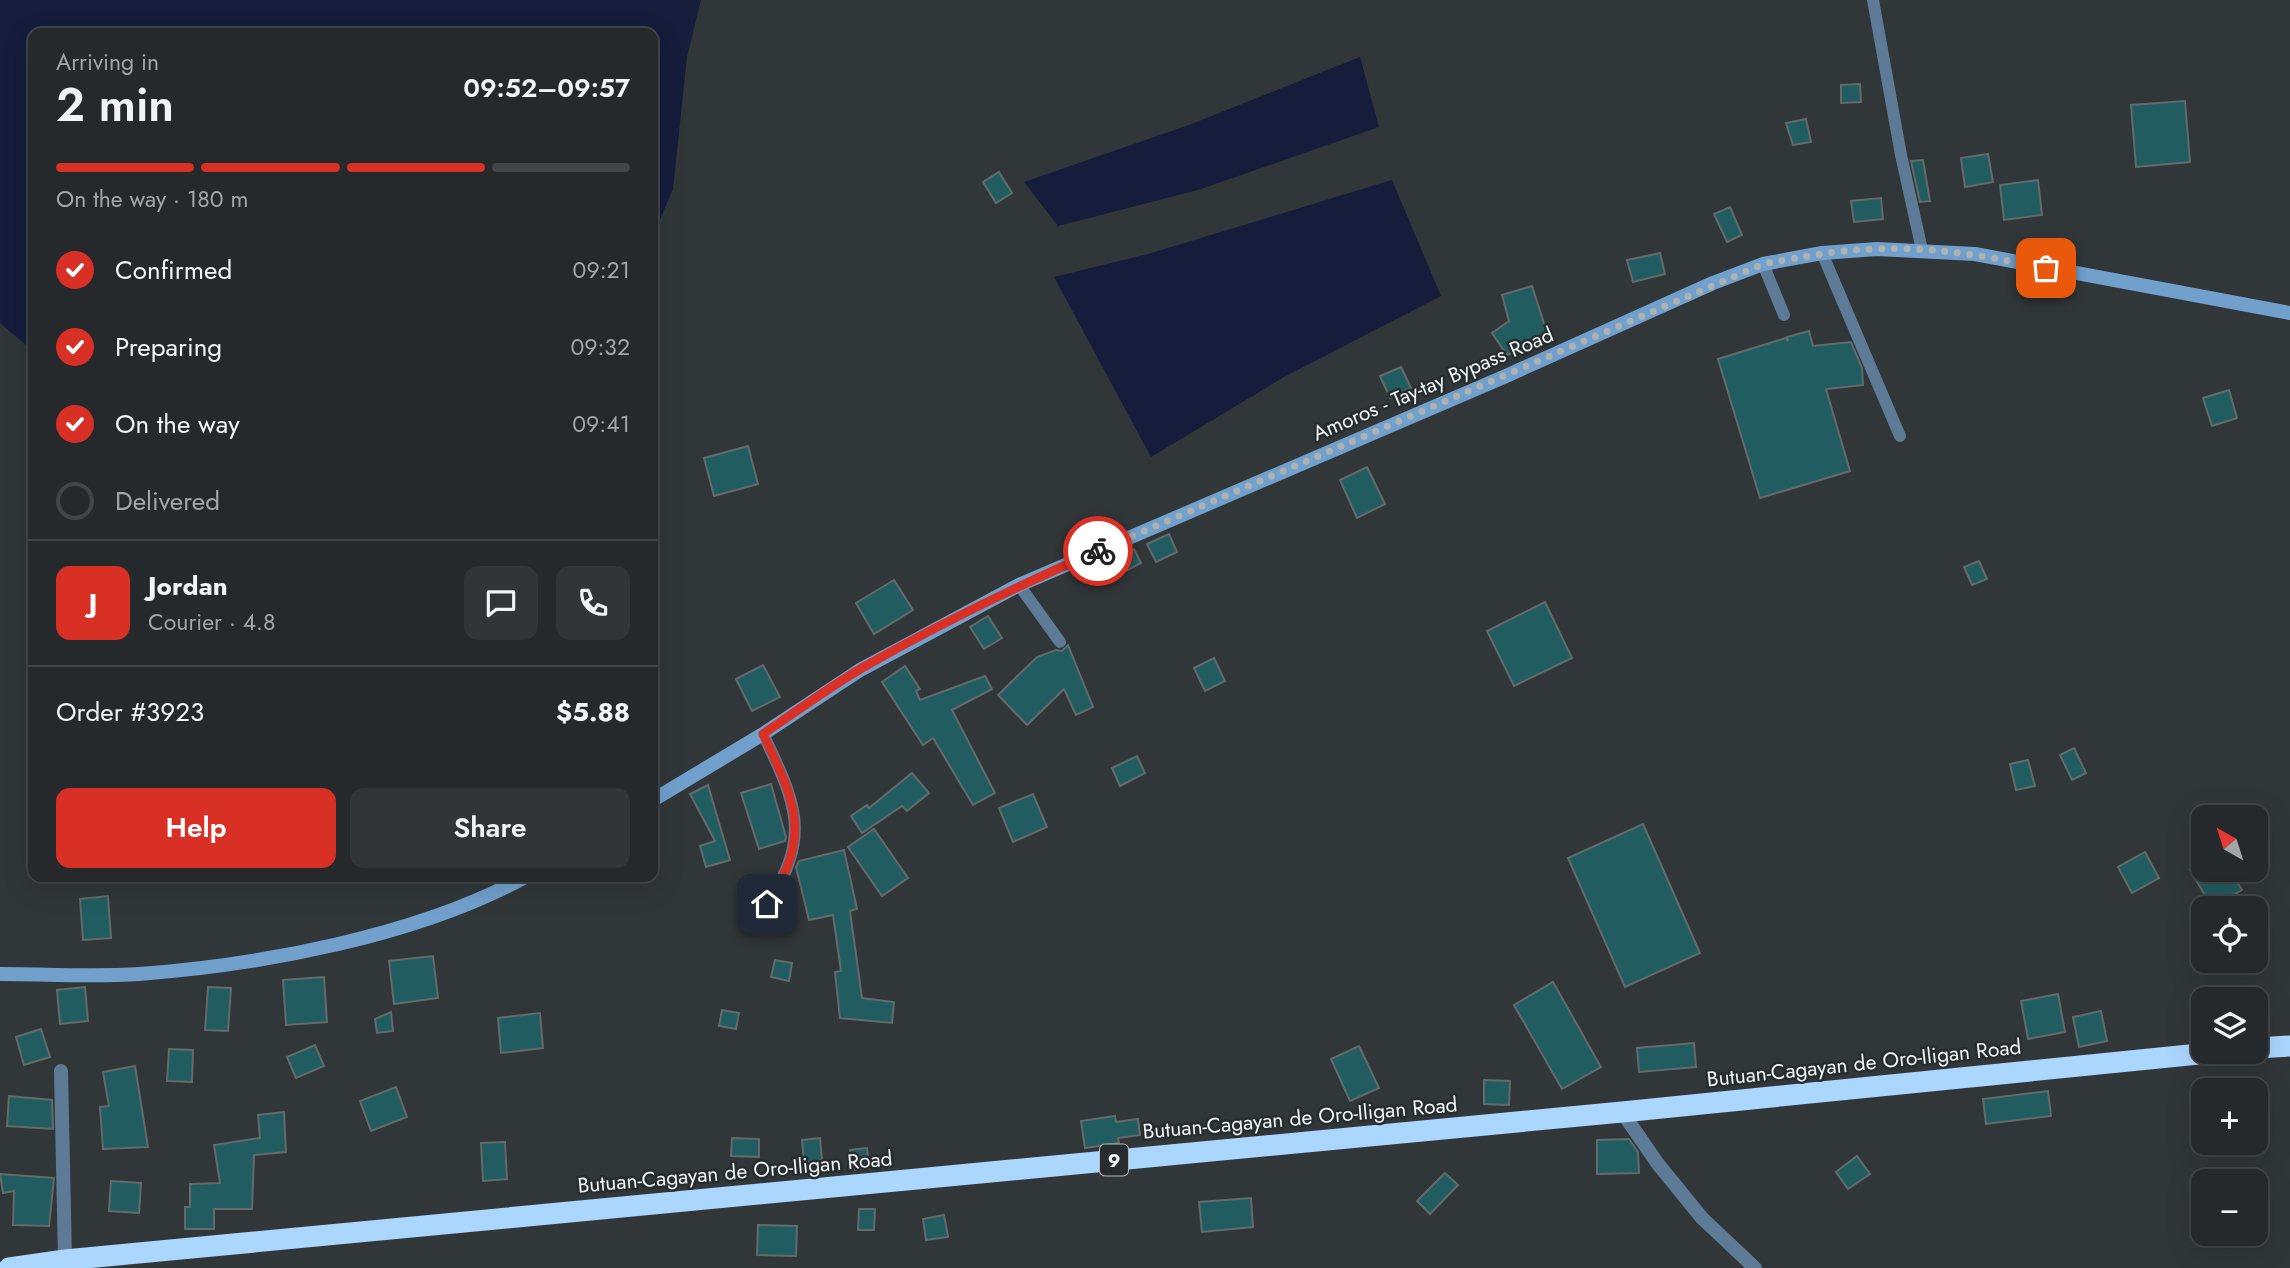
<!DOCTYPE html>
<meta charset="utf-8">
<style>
:root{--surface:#25292b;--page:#313537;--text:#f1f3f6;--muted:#a3a6a9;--line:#424547;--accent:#d93025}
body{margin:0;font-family:Jost,sans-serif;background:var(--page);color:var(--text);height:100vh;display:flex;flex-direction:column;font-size:26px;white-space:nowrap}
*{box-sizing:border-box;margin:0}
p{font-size:23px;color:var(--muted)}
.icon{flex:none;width:38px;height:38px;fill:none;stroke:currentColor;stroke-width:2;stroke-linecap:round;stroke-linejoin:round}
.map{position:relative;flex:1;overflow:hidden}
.sheet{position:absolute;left:28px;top:28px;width:630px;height:854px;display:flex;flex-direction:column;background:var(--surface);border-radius:14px;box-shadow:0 7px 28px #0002,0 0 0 2px var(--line)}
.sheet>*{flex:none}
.needle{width:46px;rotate:321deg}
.buttons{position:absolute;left:2191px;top:805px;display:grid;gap:14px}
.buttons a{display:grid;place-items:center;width:77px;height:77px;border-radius:14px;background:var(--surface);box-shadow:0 7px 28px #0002,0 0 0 2px var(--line);font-size:35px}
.pin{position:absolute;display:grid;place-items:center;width:60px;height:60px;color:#fff;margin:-30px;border-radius:14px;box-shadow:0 4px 10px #0006}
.courier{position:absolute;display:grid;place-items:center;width:70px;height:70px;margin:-35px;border:5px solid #d93025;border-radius:50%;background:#fff;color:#222;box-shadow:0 2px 9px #0007}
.overview em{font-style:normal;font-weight:600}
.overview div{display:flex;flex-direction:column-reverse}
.overview{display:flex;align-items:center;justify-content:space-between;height:119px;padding:0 28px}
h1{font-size:46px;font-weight:600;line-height:52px}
.bar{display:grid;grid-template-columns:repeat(4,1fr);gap:10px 7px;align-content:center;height:84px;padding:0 28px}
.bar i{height:9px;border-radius:5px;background:var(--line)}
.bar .active{background:var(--accent)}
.bar p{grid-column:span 4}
.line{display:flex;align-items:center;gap:18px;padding:0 28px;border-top:2px solid var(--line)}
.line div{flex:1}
.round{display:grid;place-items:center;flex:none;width:74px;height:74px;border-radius:14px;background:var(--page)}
ol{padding:0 28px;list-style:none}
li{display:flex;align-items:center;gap:21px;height:77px}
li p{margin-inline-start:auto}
li .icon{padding:7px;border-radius:50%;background:var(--accent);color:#fff;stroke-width:4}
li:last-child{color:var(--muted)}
li i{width:38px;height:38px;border:4px solid var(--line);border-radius:50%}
.primary-button{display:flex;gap:14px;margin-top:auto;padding:14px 28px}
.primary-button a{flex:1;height:80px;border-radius:14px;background:var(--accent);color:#fff;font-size:28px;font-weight:600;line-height:80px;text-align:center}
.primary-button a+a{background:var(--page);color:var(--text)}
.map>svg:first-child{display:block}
.water{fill:#151c3c}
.building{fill:#215d60;stroke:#636a6b;stroke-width:2}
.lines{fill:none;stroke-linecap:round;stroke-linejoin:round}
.lane{stroke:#5d7a96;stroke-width:12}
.street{stroke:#5d7a96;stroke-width:14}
.secondary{stroke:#71a0cc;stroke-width:14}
.highway{stroke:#abd6fe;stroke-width:21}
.done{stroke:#adb2b3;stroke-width:7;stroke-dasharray:0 12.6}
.route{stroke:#d93025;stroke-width:9}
.labels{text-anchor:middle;stroke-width:5;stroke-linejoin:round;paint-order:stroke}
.shield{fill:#272d2f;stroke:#b4b8ba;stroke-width:2}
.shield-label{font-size:19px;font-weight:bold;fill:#f0f4f5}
.street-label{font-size:21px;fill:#f0f4f5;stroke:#272d2f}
</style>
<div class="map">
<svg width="2290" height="1268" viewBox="0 0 2290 1268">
<rect width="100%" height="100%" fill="#313739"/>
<g class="water">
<polygon points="0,0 701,0 687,57 673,189 653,236 653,33 33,33 33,351 0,323"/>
<polygon points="1360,57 1379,127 1198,190 1058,226 1024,182 1189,125"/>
<polygon points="1392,180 1441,296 1284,377 1151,457 1054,277 1148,254"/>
</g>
<g class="building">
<polygon points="1860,84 1861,102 1841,103 1841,85"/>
<polygon points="2185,101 2190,162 2136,167 2131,105"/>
<polygon points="1806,119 1811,142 1793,145 1786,123"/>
<polygon points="1988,154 1993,182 1965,187 1961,158"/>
<polygon points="1923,160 1930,201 1920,202 1911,161"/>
<polygon points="999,172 1012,193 996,203 983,182"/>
<polygon points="2038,180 2042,215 2004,220 2000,185"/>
<polygon points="1881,198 1883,219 1854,222 1851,201"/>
<polygon points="1730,207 1742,235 1727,242 1714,214"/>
<polygon points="1660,253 1665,274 1633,282 1627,260"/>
<polygon points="1532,286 1549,339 1507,355 1492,333 1509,321 1502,295"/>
<polygon points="1809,331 1813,346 1851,342 1862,368 1863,385 1826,389 1850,471 1760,498 1718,359 1786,338 1788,341 1787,337"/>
<polygon points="1401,367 1411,388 1390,398 1380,376"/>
<polygon points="2229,390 2237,418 2212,426 2203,398"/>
<polygon points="748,446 758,484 714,496 704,458"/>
<polygon points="1367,467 1385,504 1357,518 1340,480"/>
<polygon points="1169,534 1177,552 1156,562 1147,544"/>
<polygon points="1134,549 1141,563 1122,573 1115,558"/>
<polygon points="1979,561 1987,579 1972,585 1964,567"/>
<polygon points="894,580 913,610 874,634 856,603"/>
<polygon points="1545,602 1572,658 1514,686 1487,631"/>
<polygon points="988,616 1002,638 984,649 970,627"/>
<polygon points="1068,645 1093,707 1076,715 1064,689 1027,725 998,695 1037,657 1056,650 1062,651"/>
<polygon points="1214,658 1225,681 1205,691 1194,668"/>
<polygon points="763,665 780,697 752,711 736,679"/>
<polygon points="905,666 920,689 916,691 920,700 985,676 992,689 952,710 995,793 973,805 933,738 923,745 882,682"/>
<polygon points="2074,748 2086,773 2072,780 2060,755"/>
<polygon points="1137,756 1145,773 1120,786 1112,768"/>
<polygon points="2028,760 2035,786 2016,790 2010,764"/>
<polygon points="912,773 929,793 907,811 902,806 862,833 851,816 867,805 869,808"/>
<polygon points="771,784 786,837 785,841 759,849 741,793"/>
<polygon points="708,785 730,860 706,867 700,846 715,841 690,794"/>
<polygon points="1033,794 1047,827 1013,842 999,808"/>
<polygon points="1643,824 1700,953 1625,987 1568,858"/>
<polygon points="874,829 908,878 882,896 848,847"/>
<polygon points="844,850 857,909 850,911 862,998 894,1002 892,1023 840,1018 835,972 841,971 833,915 809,920 796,867 799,861"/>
<polygon points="2145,852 2159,878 2132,893 2118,867"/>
<polygon points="2190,870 2229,870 2242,890 2212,907"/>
<polygon points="108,896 111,938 83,940 80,899"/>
<polygon points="433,956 438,998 394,1004 389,961"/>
<polygon points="775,960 792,963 789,981 771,977"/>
<polygon points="324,977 327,1022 286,1025 283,980"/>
<polygon points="1553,982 1601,1067 1562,1089 1514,1005"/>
<polygon points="85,987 88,1021 60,1024 57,990"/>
<polygon points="208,987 231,988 228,1031 205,1030"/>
<polygon points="2058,994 2065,1032 2028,1039 2021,1001"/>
<polygon points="722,1010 739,1013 736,1029 719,1026"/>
<polygon points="2101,1011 2107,1041 2079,1047 2073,1017"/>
<polygon points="391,1012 393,1031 377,1033 375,1019"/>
<polygon points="540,1013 543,1048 501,1053 498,1018"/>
<polygon points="41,1029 50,1057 24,1065 16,1037"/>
<polygon points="1694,1043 1696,1067 1639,1072 1637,1048"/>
<polygon points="315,1045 324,1066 296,1078 287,1057"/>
<polygon points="1359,1046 1379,1088 1350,1101 1331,1059"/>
<polygon points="169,1049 193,1050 192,1082 167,1081"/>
<polygon points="135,1066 148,1147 103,1149 100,1107 109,1106 103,1072"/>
<polygon points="1484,1080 1510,1081 1509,1105 1484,1104"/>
<polygon points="396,1087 407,1117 371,1131 360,1101"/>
<polygon points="2048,1091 2051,1116 1986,1124 1983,1099"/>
<polygon points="9,1096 52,1100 53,1129 7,1126"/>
<polygon points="284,1112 286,1152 254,1155 252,1209 214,1209 214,1229 185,1229 185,1207 190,1207 190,1184 220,1183 214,1145 260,1138 258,1115"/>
<polygon points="1115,1116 1116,1122 1138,1119 1140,1135 1118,1138 1119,1143 1085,1148 1081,1121"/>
<polygon points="732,1138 759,1139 759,1157 731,1156"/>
<polygon points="820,1138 822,1160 804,1163 802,1140"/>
<polygon points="1629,1139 1638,1152 1639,1173 1597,1174 1597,1140"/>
<polygon points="505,1142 507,1179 483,1181 481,1143"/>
<polygon points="867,1148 869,1168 852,1170 850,1150"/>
<polygon points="1857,1156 1870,1174 1848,1189 1836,1172"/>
<polygon points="1445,1173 1458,1185 1430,1214 1417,1201"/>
<polygon points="0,1174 54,1178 49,1226 13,1225 14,1191 3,1193"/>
<polygon points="111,1181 141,1183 139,1213 109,1211"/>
<polygon points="1251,1198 1253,1227 1202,1232 1199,1202"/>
<polygon points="859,1209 875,1209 874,1230 858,1230"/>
<polygon points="944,1215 948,1237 926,1240 923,1219"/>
<polygon points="758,1225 797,1226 796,1256 757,1255"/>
</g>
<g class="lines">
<g class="lane">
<polyline points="1873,0 1901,155 1922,250"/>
<polyline points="1822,253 1900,436"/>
<polyline points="1763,264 1784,315"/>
<polyline points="1019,585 1060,642"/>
<path d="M763,734C795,801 813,836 767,904"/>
</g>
<g class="street">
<polyline points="61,1071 65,1260"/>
<polyline points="1622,1112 1658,1164 1702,1218 1755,1268"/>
</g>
<g class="secondary">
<polyline points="653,800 763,734 860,670 1019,585 1506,376 1713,283 1763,264 1822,253 1877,249 1975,254 2290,313"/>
<path d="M0,974C46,974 93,977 139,974C261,965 417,936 525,877"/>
</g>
<g class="highway">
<polyline points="2256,1048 2290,1046"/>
<polyline points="9,1268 65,1260 1622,1112 2219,1052"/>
</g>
</g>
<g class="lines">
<path class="done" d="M1098,551L1763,264C1801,257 1837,250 1875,249C1933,246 1990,257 2046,268"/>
<path class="route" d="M767,904C813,836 795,801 763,734C796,712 828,688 862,668C939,624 1017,586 1098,551"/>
</g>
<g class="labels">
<rect class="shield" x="1100" y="1144.5" width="28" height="31" rx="5"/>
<g class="shield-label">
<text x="1114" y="1167">9</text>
</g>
<g class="street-label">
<text transform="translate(1433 384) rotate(-23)" y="7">Amoros - Tay-tay Bypass Road</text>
<text transform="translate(1864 1063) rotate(-6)" y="7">Butuan-Cagayan de Oro-Iligan Road</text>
<text transform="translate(1300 1118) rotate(-5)" y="7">Butuan-Cagayan de Oro-Iligan Road</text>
<text transform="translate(735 1172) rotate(-5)" y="7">Butuan-Cagayan de Oro-Iligan Road</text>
</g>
</g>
</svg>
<div class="buttons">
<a><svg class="needle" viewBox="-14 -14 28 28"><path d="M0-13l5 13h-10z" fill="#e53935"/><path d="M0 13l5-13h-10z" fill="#a3a6a9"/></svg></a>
<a><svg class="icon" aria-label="locate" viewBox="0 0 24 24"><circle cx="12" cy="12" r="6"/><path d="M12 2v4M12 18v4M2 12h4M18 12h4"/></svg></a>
<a><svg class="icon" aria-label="layers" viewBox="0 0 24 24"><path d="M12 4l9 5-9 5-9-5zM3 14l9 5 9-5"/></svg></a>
<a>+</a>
<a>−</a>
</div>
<div class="pin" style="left:2046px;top:268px;background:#ea580c"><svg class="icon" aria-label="bag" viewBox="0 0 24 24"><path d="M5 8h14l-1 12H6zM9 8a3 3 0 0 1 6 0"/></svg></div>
<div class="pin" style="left:767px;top:904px;background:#1f2937"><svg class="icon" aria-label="home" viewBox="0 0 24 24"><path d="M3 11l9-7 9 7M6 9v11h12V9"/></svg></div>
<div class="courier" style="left:1098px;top:551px"><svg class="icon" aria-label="bike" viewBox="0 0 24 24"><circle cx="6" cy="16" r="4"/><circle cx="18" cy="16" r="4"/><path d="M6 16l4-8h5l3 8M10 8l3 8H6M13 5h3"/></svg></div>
<section class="sheet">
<div class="overview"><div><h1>2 min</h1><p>Arriving in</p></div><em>09:52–09:57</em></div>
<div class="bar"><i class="active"></i><i class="active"></i><i class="active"></i><i></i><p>On the way · 180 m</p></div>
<ol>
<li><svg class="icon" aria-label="check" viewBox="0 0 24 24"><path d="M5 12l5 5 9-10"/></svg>Confirmed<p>09:21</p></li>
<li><svg class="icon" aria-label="check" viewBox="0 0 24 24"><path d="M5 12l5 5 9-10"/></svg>Preparing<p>09:32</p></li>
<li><svg class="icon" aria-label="check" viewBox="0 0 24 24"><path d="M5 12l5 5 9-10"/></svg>On the way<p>09:41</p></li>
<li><i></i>Delivered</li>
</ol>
<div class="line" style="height:126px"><b class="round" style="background:var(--accent);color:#fff">J</b><div><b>Jordan</b><p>Courier · 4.8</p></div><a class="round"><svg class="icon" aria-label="chat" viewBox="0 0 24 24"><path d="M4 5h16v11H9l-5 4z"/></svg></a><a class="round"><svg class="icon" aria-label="phone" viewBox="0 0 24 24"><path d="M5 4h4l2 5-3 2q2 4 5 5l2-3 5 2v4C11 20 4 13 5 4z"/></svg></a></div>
<div class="line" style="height:91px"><div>Order #3923</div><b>$5.88</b></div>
<div class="primary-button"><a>Help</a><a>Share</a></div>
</section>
</div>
